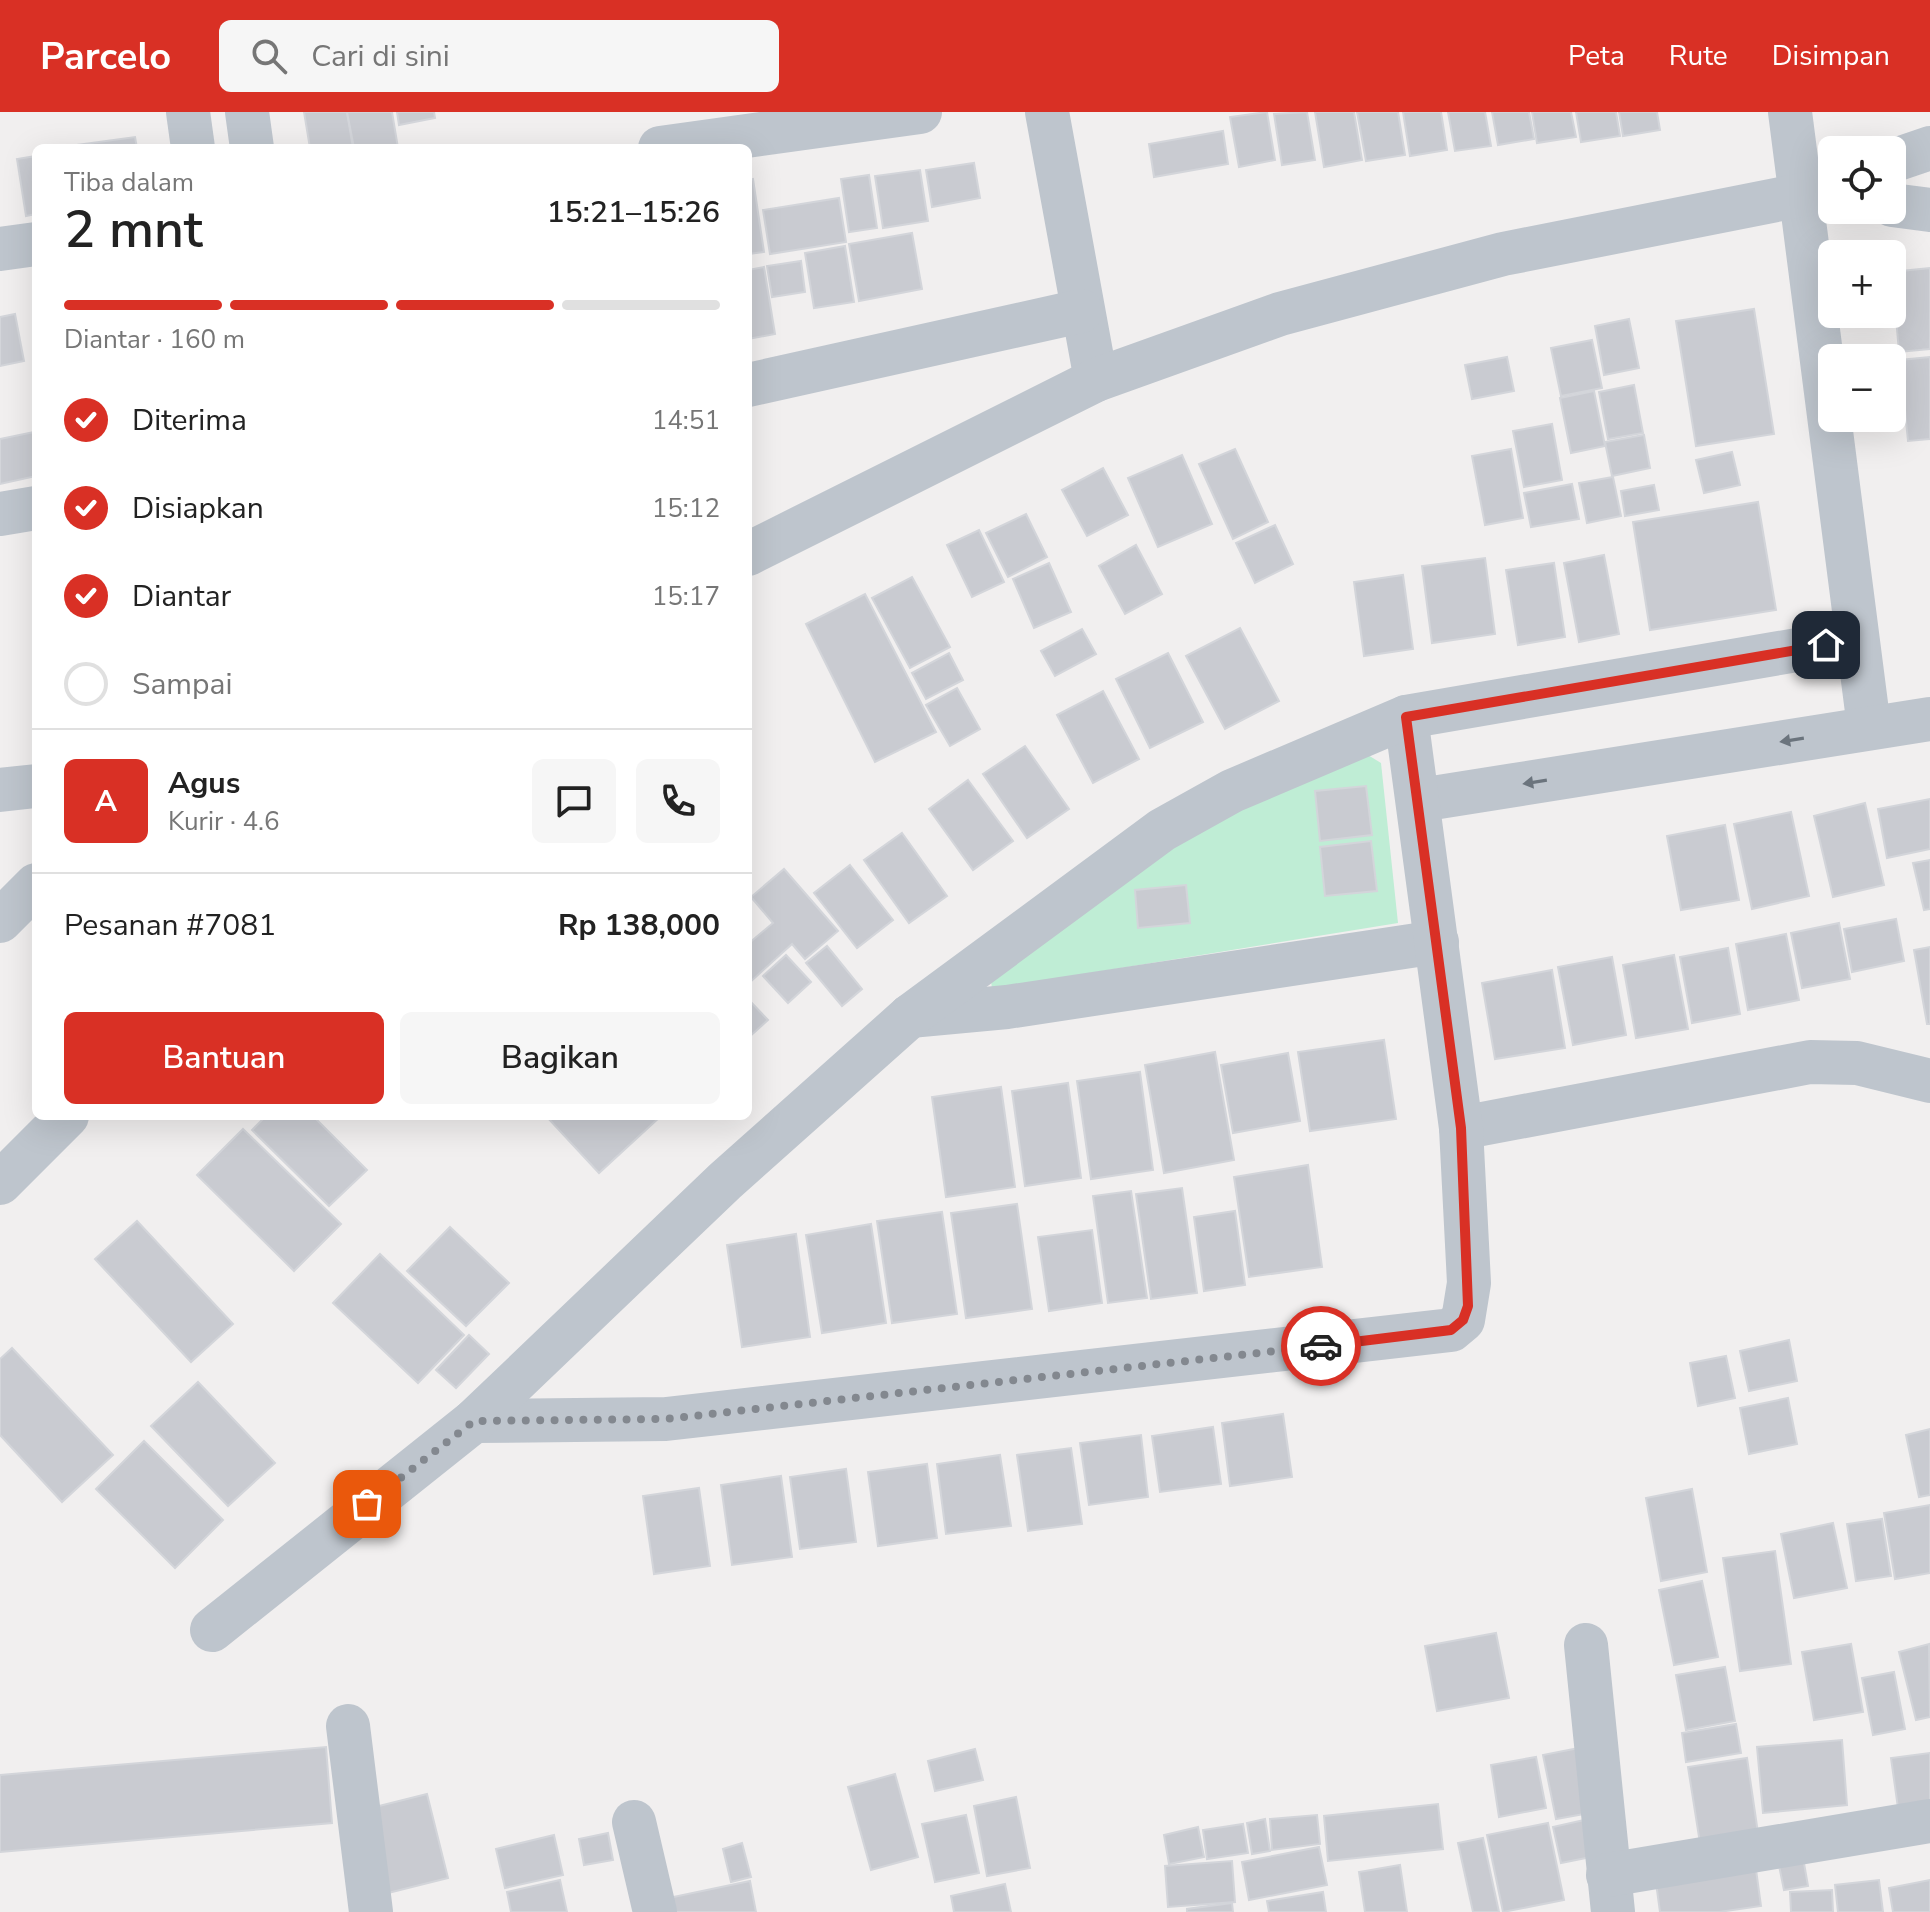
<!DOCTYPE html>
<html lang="id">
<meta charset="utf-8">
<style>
:root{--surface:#fff;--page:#f6f6f6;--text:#222;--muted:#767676;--line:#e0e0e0;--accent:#d93025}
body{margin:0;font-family:"Nunito Sans",sans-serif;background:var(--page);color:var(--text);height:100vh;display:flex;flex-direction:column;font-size:30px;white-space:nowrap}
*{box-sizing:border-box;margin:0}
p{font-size:26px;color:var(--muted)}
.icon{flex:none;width:44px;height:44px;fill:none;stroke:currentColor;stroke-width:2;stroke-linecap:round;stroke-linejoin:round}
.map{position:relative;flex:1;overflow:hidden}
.panel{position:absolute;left:32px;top:32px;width:720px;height:976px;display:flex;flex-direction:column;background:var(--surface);border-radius:12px;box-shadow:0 8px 32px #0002}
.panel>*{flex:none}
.controls{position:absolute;left:1818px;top:24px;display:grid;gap:16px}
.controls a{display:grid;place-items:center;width:88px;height:88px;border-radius:12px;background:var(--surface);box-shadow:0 8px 32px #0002;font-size:40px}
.pin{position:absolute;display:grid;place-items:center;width:68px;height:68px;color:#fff;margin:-34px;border-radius:16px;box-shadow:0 4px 12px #0006}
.courier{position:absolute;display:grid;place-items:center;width:80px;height:80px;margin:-40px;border:6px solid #d93025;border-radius:50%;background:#fff;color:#222;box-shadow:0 2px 10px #0007}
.headline em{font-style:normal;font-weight:600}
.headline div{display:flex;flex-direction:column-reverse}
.headline{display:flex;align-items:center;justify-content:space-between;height:136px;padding:0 32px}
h1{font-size:52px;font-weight:600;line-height:60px}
.bar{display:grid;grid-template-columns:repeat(4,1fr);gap:12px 8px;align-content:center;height:96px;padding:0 32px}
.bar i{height:10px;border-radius:6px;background:var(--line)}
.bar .selected{background:var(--accent)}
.bar p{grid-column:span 4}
.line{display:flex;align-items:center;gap:20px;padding:0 32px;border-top:2px solid var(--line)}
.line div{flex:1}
.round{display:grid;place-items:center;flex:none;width:84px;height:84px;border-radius:12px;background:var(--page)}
ol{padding:0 32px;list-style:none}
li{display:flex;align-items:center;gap:24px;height:88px}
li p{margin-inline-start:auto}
li .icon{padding:8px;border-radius:50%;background:var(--accent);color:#fff;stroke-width:4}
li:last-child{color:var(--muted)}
li i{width:44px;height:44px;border:4px solid var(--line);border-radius:50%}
.primary-button{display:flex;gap:16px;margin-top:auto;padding:16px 32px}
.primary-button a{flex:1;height:92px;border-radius:12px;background:var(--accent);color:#fff;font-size:32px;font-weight:600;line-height:92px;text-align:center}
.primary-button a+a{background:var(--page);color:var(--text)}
header{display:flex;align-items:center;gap:48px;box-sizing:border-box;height:112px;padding:0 40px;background:var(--accent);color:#fff}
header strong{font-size:38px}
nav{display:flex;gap:44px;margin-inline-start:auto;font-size:28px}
.search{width:560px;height:72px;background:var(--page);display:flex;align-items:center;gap:20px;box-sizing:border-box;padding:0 28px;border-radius:12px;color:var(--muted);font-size:30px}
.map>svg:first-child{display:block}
.green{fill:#bfedd5}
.building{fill:#c9cbd1;stroke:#d3d5da;stroke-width:2}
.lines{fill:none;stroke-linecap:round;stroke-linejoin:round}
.minor{stroke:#bec5cd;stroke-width:44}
.oneway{fill:#6b747d}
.done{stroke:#83888f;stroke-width:8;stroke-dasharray:0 14.4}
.route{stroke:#d93025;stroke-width:10}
</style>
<header>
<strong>Parcelo</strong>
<div class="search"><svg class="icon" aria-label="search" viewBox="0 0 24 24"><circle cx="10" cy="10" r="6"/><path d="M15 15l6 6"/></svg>Cari di sini</div>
<nav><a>Peta</a><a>Rute</a><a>Disimpan</a></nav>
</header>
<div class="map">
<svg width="1930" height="1800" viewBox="0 0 1930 1800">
<rect width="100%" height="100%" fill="#f1efef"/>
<polygon class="green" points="1363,640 1381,651 1398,811 992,877 991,869 1204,709"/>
<g class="building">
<polygon points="304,0 347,0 353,36 310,36"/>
<polygon points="347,0 392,0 398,36 354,36"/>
<polygon points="397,0 434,0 435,6 399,13"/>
<polygon points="1267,0 1275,48 1239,55 1230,5"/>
<polygon points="1307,0 1315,48 1282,53 1274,2"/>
<polygon points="1315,0 1354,0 1362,48 1324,55"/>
<polygon points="1357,0 1398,0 1405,43 1366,49"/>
<polygon points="1403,0 1441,0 1447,38 1410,44"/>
<polygon points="1448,0 1485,0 1491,34 1455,39"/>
<polygon points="1492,0 1529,0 1534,27 1498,33"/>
<polygon points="1532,0 1571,0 1576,25 1537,31"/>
<polygon points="1576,0 1616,0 1620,24 1581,30"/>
<polygon points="1619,0 1657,0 1660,18 1623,24"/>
<polygon points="1223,19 1228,52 1154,65 1149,32"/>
<polygon points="135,25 137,36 77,36 76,33"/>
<polygon points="36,44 36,102 26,104 17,47"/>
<polygon points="974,51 980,86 932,95 926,58"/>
<polygon points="920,58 928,109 883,116 875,64"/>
<polygon points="869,63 877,116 849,120 841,67"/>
<polygon points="753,67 764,140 748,142 748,68"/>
<polygon points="839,86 846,130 770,142 763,98"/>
<polygon points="912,121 922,177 859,189 849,132"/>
<polygon points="845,134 854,190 814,196 805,141"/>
<polygon points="801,149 805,180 772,185 767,154"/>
<polygon points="764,155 775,222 748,227 748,158"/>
<polygon points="1930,156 1930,237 1899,240 1892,160"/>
<polygon points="1754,197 1774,322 1696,334 1676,209"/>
<polygon points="15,202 24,249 0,254 0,205"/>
<polygon points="1629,207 1639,256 1604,263 1595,214"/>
<polygon points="1592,228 1602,276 1561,284 1551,236"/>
<polygon points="1507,245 1514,279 1472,287 1465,253"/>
<polygon points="1930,245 1930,327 1908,329 1900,248"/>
<polygon points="1634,273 1643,321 1608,327 1599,280"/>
<polygon points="1594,279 1605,334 1571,341 1560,286"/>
<polygon points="1552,312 1562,368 1524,375 1513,319"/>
<polygon points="34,320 36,364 0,372 0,327"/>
<polygon points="1644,323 1650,356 1612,364 1605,330"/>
<polygon points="1235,337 1268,410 1233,427 1199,352"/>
<polygon points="1511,337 1523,406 1485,413 1472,344"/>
<polygon points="1732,340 1740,373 1704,381 1696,348"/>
<polygon points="1182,343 1212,412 1158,435 1128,366"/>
<polygon points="1103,356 1128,403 1087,424 1062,378"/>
<polygon points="1613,365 1621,404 1587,411 1579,371"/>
<polygon points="1572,372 1579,407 1531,415 1524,381"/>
<polygon points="1654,373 1659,398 1625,404 1621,379"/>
<polygon points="1758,390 1776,498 1650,518 1633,410"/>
<polygon points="1026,402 1047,445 1008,465 986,421"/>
<polygon points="1275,413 1293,452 1255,471 1236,431"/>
<polygon points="979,418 1004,470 972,485 947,433"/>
<polygon points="1136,433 1162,482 1125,502 1099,454"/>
<polygon points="1604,443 1619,522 1579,530 1564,451"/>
<polygon points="1485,446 1495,522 1432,531 1422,454"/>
<polygon points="1049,451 1071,500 1034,516 1013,467"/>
<polygon points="1554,451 1565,525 1518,533 1506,458"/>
<polygon points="1403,463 1413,537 1364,544 1354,470"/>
<polygon points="912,465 950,535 910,556 872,486"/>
<polygon points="865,482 936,620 875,650 806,512"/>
<polygon points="1240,516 1279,589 1225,617 1186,544"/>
<polygon points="1082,517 1096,542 1055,564 1041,539"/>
<polygon points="949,541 963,568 926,587 912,561"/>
<polygon points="1168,541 1203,610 1150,636 1116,567"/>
<polygon points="957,576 980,617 950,634 926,593"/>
<polygon points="1103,579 1139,647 1093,671 1057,603"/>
<polygon points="1025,634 1069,697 1027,726 983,662"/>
<polygon points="968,668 1013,729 973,758 929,697"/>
<polygon points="1366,674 1372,723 1320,729 1315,679"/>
<polygon points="1930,687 1930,737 1887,746 1878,697"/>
<polygon points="1865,691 1884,773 1833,785 1814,704"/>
<polygon points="1791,700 1809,784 1752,797 1734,712"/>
<polygon points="1725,713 1739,788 1681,798 1667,724"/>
<polygon points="902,721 947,784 909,811 864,748"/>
<polygon points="1371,729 1377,779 1325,784 1320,735"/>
<polygon points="1930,748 1930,797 1924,798 1913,751"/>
<polygon points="850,753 893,808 857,836 814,781"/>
<polygon points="784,757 838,819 805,847 792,832 748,872 748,832 773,811 751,785"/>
<polygon points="1186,773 1190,811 1138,816 1135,778"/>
<polygon points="1896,807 1904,849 1852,860 1844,817"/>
<polygon points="1839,811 1850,867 1802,876 1791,821"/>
<polygon points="1786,822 1799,888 1748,898 1736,832"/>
<polygon points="827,834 862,877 842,894 806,851"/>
<polygon points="1930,835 1930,912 1927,912 1914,838"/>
<polygon points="1728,836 1740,902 1692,911 1680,845"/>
<polygon points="786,843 811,870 788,891 763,864"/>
<polygon points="1674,843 1688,917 1636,926 1623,853"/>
<polygon points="1612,845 1626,923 1573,933 1558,855"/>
<polygon points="1552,858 1565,936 1495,947 1482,871"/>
<polygon points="748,887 768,908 748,926"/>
<polygon points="1384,928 1396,1007 1310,1019 1298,940"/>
<polygon points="1215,940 1234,1048 1164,1061 1145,953"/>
<polygon points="1288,941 1300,1009 1233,1021 1221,953"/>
<polygon points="1140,960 1153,1058 1091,1067 1077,969"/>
<polygon points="1068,971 1081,1066 1025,1074 1012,979"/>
<polygon points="1001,975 1015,1075 946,1085 932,985"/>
<polygon points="266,1004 313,1004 367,1058 329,1094 252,1018"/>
<polygon points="546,1004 661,1004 599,1061"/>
<polygon points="243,1017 341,1112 294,1159 197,1063"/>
<polygon points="1308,1053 1322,1155 1249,1165 1234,1065"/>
<polygon points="1182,1076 1197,1181 1151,1187 1136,1082"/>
<polygon points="1131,1079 1147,1186 1108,1191 1093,1084"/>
<polygon points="1017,1092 1032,1197 966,1206 951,1101"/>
<polygon points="1235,1099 1245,1173 1204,1179 1194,1105"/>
<polygon points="942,1100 957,1202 892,1211 877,1109"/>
<polygon points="137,1109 233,1212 191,1250 95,1147"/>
<polygon points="871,1112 886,1211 822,1221 806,1123"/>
<polygon points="450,1115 509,1171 466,1214 407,1159"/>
<polygon points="1092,1118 1102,1191 1049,1199 1038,1125"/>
<polygon points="796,1122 810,1225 742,1235 727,1133"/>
<polygon points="380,1142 464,1223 418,1271 333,1191"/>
<polygon points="469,1223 489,1242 456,1276 436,1258"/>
<polygon points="1789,1228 1797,1269 1749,1279 1740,1239"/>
<polygon points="12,1236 113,1343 62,1390 0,1323 0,1247"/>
<polygon points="1726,1244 1735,1286 1698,1294 1690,1251"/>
<polygon points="198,1270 275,1351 228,1394 151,1314"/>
<polygon points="1788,1286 1797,1332 1749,1342 1740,1296"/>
<polygon points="1283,1302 1292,1365 1230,1374 1222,1311"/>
<polygon points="1213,1315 1221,1372 1160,1380 1152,1324"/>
<polygon points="1930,1317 1930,1383 1919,1385 1906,1323"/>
<polygon points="1141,1323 1148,1385 1089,1393 1080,1331"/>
<polygon points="144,1329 223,1408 175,1456 96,1377"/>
<polygon points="1071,1336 1082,1412 1028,1419 1017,1343"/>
<polygon points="1000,1343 1011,1414 946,1422 937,1352"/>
<polygon points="927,1352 937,1426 878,1434 868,1360"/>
<polygon points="846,1357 856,1430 800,1437 790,1365"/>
<polygon points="781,1364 792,1445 732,1453 721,1373"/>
<polygon points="699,1376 710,1454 654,1462 643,1384"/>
<polygon points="1692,1377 1707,1460 1661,1469 1646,1386"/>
<polygon points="1930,1393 1930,1461 1895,1467 1884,1401"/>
<polygon points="1882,1407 1891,1464 1856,1469 1847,1412"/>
<polygon points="1833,1411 1847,1476 1794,1486 1781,1422"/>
<polygon points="1775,1439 1791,1552 1740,1559 1723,1446"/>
<polygon points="1702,1469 1718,1545 1674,1553 1659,1478"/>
<polygon points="1496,1521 1509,1586 1437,1599 1425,1534"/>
<polygon points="1851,1532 1863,1600 1814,1608 1802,1540"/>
<polygon points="1929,1532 1930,1605 1916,1608 1899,1540"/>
<polygon points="1725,1555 1735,1609 1686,1618 1676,1563"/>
<polygon points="1894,1560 1905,1617 1873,1623 1862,1566"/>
<polygon points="1736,1612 1741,1641 1686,1650 1682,1621"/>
<polygon points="1842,1628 1847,1693 1763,1701 1757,1635"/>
<polygon points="1589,1634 1601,1699 1556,1707 1543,1643"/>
<polygon points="326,1635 332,1711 0,1740 0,1663"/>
<polygon points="975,1637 983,1668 935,1679 928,1649"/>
<polygon points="1930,1641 1930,1691 1898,1696 1891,1646"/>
<polygon points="1536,1645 1546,1696 1499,1705 1491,1653"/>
<polygon points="1747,1646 1758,1721 1700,1731 1688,1655"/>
<polygon points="895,1662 918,1745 871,1758 848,1675"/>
<polygon points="427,1682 448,1766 388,1781 367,1697"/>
<polygon points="1016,1685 1030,1756 987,1764 974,1694"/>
<polygon points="1438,1692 1443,1737 1328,1749 1324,1704"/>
<polygon points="966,1703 979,1761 935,1770 922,1712"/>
<polygon points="1317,1703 1320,1732 1272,1738 1270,1707"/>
<polygon points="1593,1706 1601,1743 1561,1751 1553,1715"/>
<polygon points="1265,1707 1270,1739 1252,1742 1247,1711"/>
<polygon points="1548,1711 1564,1788 1503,1800 1487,1723"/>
<polygon points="1243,1712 1248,1741 1207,1747 1203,1718"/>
<polygon points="1198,1715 1204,1745 1169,1752 1164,1723"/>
<polygon points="608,1721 613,1748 584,1753 579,1727"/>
<polygon points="554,1723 563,1763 505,1776 496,1737"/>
<polygon points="1483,1726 1499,1800 1473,1800 1458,1731"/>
<polygon points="742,1731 751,1765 731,1770 723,1737"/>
<polygon points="1801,1734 1808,1774 1784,1778 1776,1739"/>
<polygon points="1319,1735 1327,1773 1249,1788 1242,1750"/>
<polygon points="1754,1743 1761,1794 1719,1800 1660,1800 1654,1756"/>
<polygon points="1232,1749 1235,1790 1168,1795 1165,1754"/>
<polygon points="1400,1753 1407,1800 1365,1800 1359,1760"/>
<polygon points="560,1768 567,1800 511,1800 507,1780"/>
<polygon points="1879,1768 1883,1800 1838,1800 1835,1773"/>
<polygon points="1930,1768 1930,1800 1893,1800 1889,1776"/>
<polygon points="750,1769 756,1800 662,1800 659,1788"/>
<polygon points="1005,1772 1011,1800 954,1800 951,1784"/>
<polygon points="1832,1778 1833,1800 1791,1800 1790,1780"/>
<polygon points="1323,1780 1326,1800 1269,1800 1267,1789"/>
<polygon points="1232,1791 1233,1800 1187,1800 1187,1797"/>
</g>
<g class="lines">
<g class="minor">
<polyline points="188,0 193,36"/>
<polyline points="247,0 252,36"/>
<polyline points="1047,0 1096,268"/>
<polyline points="1790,0 1869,615"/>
<polyline points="660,36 920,0"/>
<polyline points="1892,49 1930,36"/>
<polyline points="1892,93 1930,98"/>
<polyline points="0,137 36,132"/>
<polyline points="748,273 1081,199"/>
<polyline points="0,402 36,396"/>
<polyline points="748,442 1096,268 1280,202 1503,142 1832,77"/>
<polyline points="0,678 36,674"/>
<polyline points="1420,688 1930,607"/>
<polyline points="0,809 36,773"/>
<polyline points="910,904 1007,895 1437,830"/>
<polyline points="1461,1016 1810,950 1857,951 1930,969"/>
<polyline points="0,1071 67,1004"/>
<polyline points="474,1309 666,1307 1451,1218 1463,1208 1469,1171 1461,1016 1406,605"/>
<polyline points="212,1518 474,1309 725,1069 910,904 1162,718 1232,679 1406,605 1855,528"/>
<polyline points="1586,1533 1613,1800"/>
<polyline points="348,1614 371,1800"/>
<polyline points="634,1710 655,1800"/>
<polyline points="1608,1763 1930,1709"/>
</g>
</g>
<defs><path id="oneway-solid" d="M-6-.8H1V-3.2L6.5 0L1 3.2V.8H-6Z" transform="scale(2)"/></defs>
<g class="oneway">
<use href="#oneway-solid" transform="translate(1792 628) rotate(171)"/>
<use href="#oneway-solid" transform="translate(1535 670) rotate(171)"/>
</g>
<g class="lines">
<polyline class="done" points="367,1392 474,1309 666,1307 1321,1234"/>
<polyline class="route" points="1321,1234 1451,1218 1463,1208 1468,1194 1461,1016 1406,605 1826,533"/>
</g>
</svg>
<div class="controls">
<a><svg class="icon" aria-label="locate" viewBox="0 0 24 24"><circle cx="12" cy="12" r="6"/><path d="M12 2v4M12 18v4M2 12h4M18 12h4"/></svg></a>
<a>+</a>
<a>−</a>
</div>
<div class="pin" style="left:367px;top:1392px;background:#ea580c"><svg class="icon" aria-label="bag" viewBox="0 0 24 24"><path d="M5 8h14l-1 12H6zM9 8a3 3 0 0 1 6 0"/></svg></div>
<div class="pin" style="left:1826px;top:533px;background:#1f2937"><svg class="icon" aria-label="home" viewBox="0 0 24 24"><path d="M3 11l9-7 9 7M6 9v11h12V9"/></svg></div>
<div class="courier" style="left:1321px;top:1234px"><svg class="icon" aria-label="car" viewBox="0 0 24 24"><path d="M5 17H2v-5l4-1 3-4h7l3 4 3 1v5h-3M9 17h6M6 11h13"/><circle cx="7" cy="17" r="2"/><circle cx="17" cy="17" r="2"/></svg></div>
<section class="panel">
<div class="headline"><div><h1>2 mnt</h1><p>Tiba dalam</p></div><em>15:21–15:26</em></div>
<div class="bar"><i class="selected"></i><i class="selected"></i><i class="selected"></i><i></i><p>Diantar · 160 m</p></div>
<ol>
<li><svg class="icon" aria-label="check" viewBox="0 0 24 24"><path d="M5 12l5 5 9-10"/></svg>Diterima<p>14:51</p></li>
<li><svg class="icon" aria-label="check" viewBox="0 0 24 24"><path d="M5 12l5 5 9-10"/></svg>Disiapkan<p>15:12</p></li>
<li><svg class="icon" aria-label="check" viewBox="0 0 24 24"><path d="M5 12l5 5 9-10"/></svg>Diantar<p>15:17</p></li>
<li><i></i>Sampai</li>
</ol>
<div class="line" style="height:144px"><b class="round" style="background:var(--accent);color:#fff">A</b><div><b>Agus</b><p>Kurir · 4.6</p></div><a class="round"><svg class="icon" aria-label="chat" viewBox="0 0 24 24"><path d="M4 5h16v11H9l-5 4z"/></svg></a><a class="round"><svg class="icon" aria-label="phone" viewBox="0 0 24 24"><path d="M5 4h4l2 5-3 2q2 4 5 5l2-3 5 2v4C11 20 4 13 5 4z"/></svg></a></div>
<div class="line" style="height:104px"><div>Pesanan #7081</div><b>Rp 138,000</b></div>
<div class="primary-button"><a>Bantuan</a><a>Bagikan</a></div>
</section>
</div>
